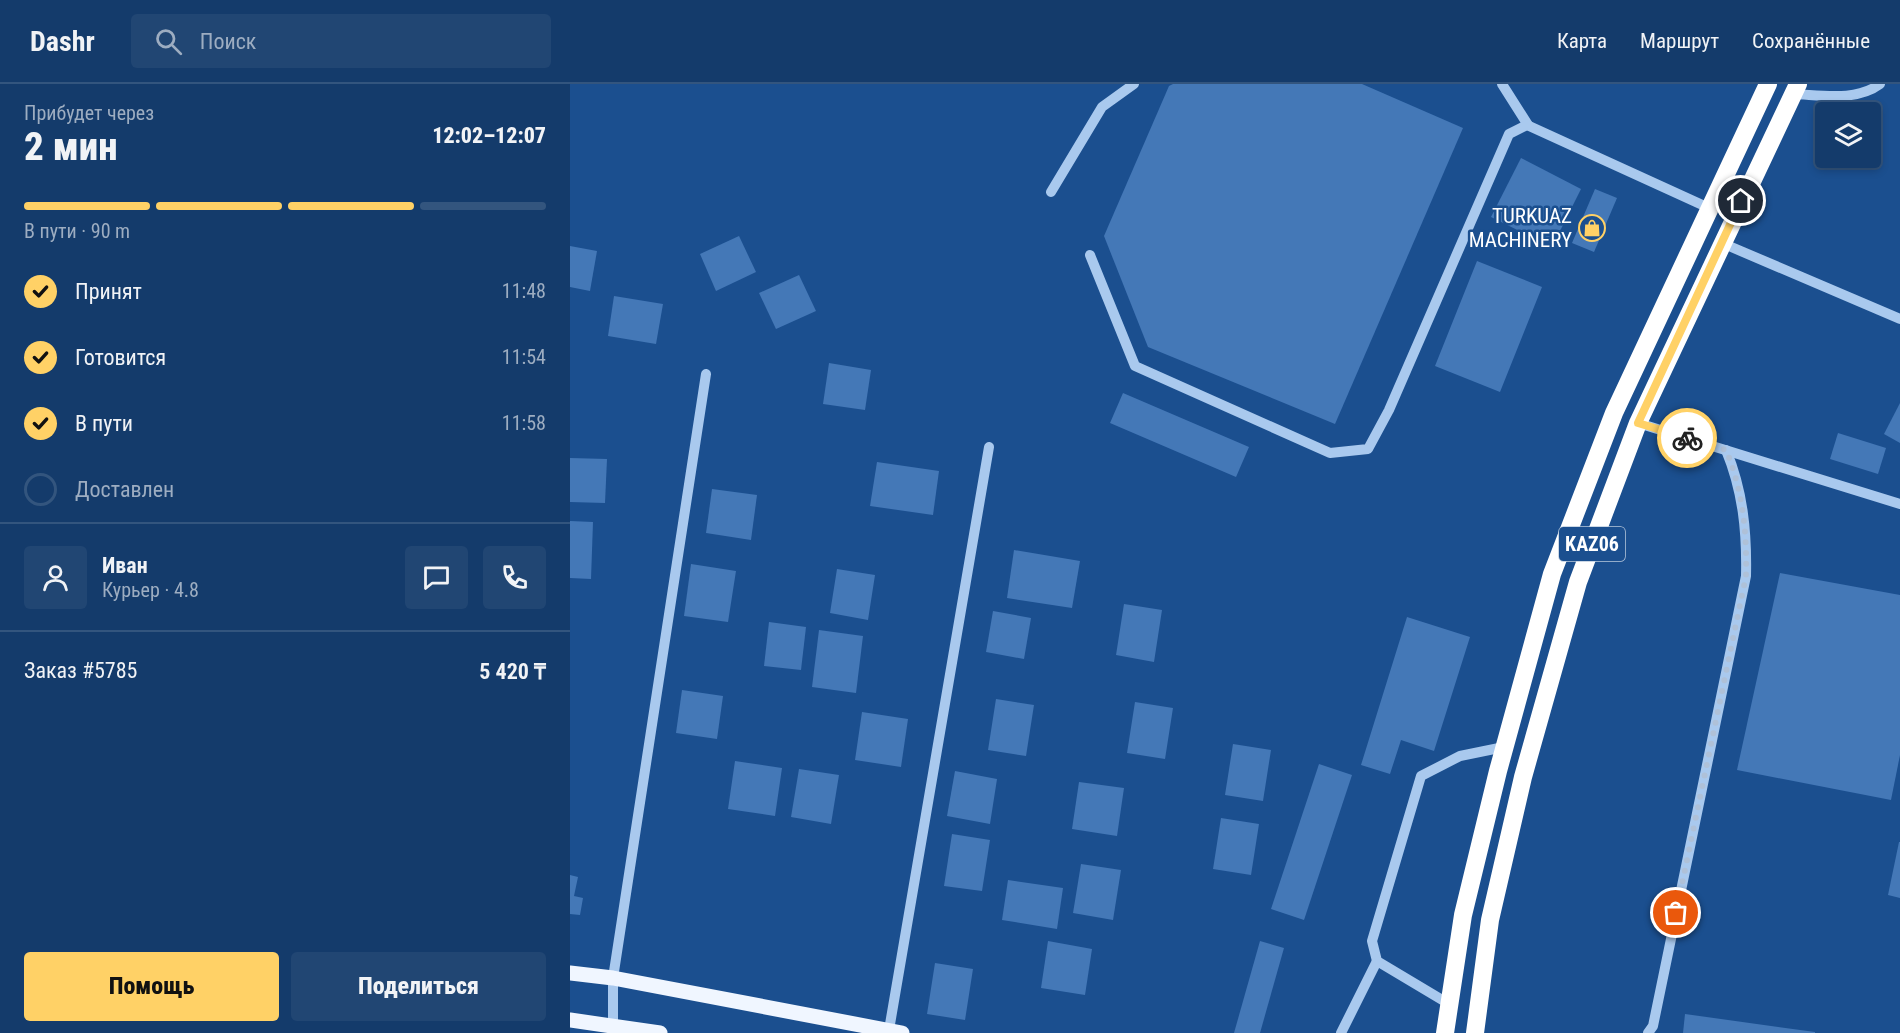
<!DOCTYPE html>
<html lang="ru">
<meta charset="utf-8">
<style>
:root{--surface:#143b6b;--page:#214673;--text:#f1f3f6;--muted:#9dadc1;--line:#33557e;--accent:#ffd166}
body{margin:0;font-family:"Roboto Condensed",sans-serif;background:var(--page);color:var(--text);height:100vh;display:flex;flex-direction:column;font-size:22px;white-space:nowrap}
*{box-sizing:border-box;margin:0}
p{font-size:20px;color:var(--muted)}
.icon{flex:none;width:33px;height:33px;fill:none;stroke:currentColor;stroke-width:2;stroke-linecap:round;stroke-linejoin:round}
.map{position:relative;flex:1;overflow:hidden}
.panel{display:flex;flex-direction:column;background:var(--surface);width:570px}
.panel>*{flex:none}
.buttons{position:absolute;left:1245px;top:18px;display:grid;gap:12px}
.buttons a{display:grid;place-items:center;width:66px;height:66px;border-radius:6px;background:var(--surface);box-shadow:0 3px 9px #0003,0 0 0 2px var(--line);font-size:30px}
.pin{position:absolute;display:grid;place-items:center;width:51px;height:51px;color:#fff;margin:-26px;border:3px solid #fff;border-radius:50%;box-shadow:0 2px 6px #0007}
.courier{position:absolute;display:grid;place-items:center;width:60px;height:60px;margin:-30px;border:4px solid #ffd166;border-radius:50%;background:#fff;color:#222;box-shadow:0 2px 8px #0007}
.overview em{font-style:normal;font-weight:800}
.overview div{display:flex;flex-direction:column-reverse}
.overview{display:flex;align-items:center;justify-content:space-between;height:102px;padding:0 24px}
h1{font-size:39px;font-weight:800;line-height:45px}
.bar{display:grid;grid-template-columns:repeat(4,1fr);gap:9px 6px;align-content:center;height:72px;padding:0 24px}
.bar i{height:8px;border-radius:4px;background:var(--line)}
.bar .active{background:var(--accent)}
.bar p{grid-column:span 4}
.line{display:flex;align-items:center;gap:15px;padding:0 24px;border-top:2px solid var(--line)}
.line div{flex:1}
.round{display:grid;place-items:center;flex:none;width:63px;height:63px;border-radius:6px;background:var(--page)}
ol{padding:0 24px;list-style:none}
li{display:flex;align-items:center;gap:18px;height:66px}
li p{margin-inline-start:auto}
li .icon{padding:6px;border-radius:50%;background:var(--accent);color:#111;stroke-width:4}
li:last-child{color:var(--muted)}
li i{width:33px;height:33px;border:3px solid var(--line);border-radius:50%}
.primary-button{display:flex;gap:12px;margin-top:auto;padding:12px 24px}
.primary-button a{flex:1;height:69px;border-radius:6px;background:var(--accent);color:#111;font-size:24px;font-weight:800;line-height:69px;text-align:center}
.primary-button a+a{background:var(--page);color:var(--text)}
header{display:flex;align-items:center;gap:36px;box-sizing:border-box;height:84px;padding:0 30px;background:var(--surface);border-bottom:2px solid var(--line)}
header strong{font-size:28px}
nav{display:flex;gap:33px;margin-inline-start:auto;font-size:21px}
.search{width:420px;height:54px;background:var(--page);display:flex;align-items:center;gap:15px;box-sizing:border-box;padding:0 21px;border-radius:6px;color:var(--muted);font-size:22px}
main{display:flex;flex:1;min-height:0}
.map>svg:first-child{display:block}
.building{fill:#4478b7}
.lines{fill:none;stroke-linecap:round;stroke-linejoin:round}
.minor{stroke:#a9c9ee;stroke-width:10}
.major{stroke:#f0f6ff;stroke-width:15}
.highway{stroke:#fff;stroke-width:18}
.done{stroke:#afc1d8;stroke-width:6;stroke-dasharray:0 10.8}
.route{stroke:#ffd166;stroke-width:8}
.labels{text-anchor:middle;stroke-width:5;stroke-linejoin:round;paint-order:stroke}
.shield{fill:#1b4f8f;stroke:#bbcadd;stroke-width:1.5}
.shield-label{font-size:20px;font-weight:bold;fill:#fff}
.poi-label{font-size:21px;fill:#fff;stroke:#1b4f8f;text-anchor:end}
</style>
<header>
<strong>Dashr</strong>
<div class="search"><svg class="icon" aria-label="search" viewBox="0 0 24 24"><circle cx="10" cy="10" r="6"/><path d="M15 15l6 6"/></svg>Поиск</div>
<nav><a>Карта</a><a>Маршрут</a><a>Сохранённые</a></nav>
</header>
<main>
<section class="panel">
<div class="overview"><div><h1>2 мин</h1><p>Прибудет через</p></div><em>12:02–12:07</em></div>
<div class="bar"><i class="active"></i><i class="active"></i><i class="active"></i><i></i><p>В пути · 90 m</p></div>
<ol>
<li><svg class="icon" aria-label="check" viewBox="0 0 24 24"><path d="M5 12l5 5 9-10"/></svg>Принят<p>11:48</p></li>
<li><svg class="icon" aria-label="check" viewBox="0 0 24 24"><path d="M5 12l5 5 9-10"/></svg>Готовится<p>11:54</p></li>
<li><svg class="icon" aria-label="check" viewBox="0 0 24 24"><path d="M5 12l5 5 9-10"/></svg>В пути<p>11:58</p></li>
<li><i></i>Доставлен</li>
</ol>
<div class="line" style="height:108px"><a class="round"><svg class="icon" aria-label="person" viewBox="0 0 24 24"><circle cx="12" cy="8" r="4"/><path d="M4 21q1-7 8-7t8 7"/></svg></a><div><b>Иван</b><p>Курьер · 4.8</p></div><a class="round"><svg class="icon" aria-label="chat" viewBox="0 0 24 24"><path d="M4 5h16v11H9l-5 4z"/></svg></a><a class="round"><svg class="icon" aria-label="phone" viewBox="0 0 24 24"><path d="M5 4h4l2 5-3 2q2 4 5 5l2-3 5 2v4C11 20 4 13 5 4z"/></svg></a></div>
<div class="line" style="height:78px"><div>Заказ #5785</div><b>5 420 ₸</b></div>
<div class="primary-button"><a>Помощь</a><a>Поделиться</a></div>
</section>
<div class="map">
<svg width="1330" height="949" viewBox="0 0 1330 949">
<rect width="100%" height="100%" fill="#1b4f8f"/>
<g class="building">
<polygon points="603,0 792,0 893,44 765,340 578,263 534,152 599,2"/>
<polygon points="951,74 1011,105 982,163 921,133"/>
<polygon points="1025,105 1047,114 1024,168 1002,159"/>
<polygon points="169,152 186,188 146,207 130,170"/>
<polygon points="0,162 27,167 20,207 0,203"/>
<polygon points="907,177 972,203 930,308 865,282"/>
<polygon points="229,191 246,227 206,245 189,209"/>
<polygon points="44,212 93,220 86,260 38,252"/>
<polygon points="259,279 301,286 295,326 253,320"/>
<polygon points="553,309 679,363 666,393 540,339"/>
<polygon points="1330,319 1330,359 1314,350"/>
<polygon points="1268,349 1316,364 1308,390 1260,375"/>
<polygon points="0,374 37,375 35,419 0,418"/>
<polygon points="307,378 369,387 363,431 300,422"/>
<polygon points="142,405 187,411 181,456 136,449"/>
<polygon points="0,437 23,438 21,495 0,494"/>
<polygon points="444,466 510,477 502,524 437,514"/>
<polygon points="121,480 166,487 158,538 114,532"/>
<polygon points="267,485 305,491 298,536 260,529"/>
<polygon points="1210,489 1330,511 1330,671 1321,716 1167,686"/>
<polygon points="554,520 592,526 584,578 546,571"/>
<polygon points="423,527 461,534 454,575 416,568"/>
<polygon points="837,533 900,553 864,667 831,656 820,690 791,681"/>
<polygon points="199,538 236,543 231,586 194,582"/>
<polygon points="249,546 293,552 286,609 242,603"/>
<polygon points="112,606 153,612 147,655 106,649"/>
<polygon points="426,615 464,621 456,672 418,666"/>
<polygon points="565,618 603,624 595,675 557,669"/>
<polygon points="292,628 338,635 331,683 285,676"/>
<polygon points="663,660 701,666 693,717 655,711"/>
<polygon points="165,677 212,684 205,732 158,725"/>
<polygon points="749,680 782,691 734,836 701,825"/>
<polygon points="229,685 269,691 261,740 221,733"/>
<polygon points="385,687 427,695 420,740 377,732"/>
<polygon points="509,698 554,704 547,752 502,745"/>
<polygon points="651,734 689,740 681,791 643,785"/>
<polygon points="382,750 420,756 412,807 374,802"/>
<polygon points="1329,758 1330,758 1330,814 1318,811"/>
<polygon points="511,780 551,786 543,836 503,829"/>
<polygon points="0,791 8,793 4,812 13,814 10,831 0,830"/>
<polygon points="438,796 493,804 487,845 432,836"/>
<polygon points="478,857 522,865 515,911 471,904"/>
<polygon points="690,857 714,864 690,949 664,949"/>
<polygon points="365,879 403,885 395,936 357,930"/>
<polygon points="1115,930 1245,948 1245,949 1113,949"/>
</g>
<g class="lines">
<g class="minor">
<polyline points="932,0 958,41"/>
<path d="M1223,10C1251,11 1286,18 1310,0"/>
<polyline points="481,108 532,23 564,0"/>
<polyline points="1152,159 1330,235"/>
<polyline points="520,171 565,282 760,369 798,365 819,326 939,50 957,41 1139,124"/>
<polyline points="1068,339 1330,420"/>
<polyline points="879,920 807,877 802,857 851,692 890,672 934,663"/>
<polyline points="319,946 419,363"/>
<polyline points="43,948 43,894 136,290"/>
<polyline points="771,949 807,877"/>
<path d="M1078,949L1083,942L1176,492C1177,448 1173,407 1156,366"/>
</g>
<g class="major">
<polyline points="0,889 43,894 332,949"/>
<polyline points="0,936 90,949"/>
</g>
<g class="highway">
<polyline points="875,949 893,831 928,687 982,490 1044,329 1198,0"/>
<polyline points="905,949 920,836 953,693 1008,498 1068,339 1228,0"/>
</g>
</g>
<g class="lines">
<path class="done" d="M1106,829L1176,492C1177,448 1173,407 1156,366L1117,354"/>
<polyline class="route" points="1117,354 1068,339 1171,117"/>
</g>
<defs>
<symbol id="shop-ring" viewBox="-11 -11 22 22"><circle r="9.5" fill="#1b4f8f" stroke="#ffd166" stroke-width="1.5"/><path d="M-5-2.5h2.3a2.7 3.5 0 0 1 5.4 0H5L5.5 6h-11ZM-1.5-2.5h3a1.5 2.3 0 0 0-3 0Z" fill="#ffd166"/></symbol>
</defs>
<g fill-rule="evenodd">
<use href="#shop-ring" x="1007" y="129" width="30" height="30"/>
</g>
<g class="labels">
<rect class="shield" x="989" y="443" width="66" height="34" rx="4.5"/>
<g class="shield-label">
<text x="1022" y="467">KАZ06</text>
</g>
<g class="poi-label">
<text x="1002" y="139">TURKUAZ<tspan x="1002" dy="24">MACHINERY</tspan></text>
</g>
</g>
</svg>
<div class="buttons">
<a><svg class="icon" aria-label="layers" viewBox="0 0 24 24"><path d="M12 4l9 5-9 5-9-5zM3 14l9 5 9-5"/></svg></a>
</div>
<div class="pin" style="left:1106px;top:829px;background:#ea580c"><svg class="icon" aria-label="bag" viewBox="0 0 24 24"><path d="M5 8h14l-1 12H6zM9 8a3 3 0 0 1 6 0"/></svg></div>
<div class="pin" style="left:1171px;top:117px;background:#1f2937"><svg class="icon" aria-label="home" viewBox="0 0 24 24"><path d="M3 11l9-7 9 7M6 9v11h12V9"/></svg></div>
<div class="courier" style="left:1117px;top:354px"><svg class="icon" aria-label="bike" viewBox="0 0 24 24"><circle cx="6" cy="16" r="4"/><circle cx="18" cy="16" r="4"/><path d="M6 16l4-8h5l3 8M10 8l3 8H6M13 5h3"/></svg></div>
</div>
</main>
